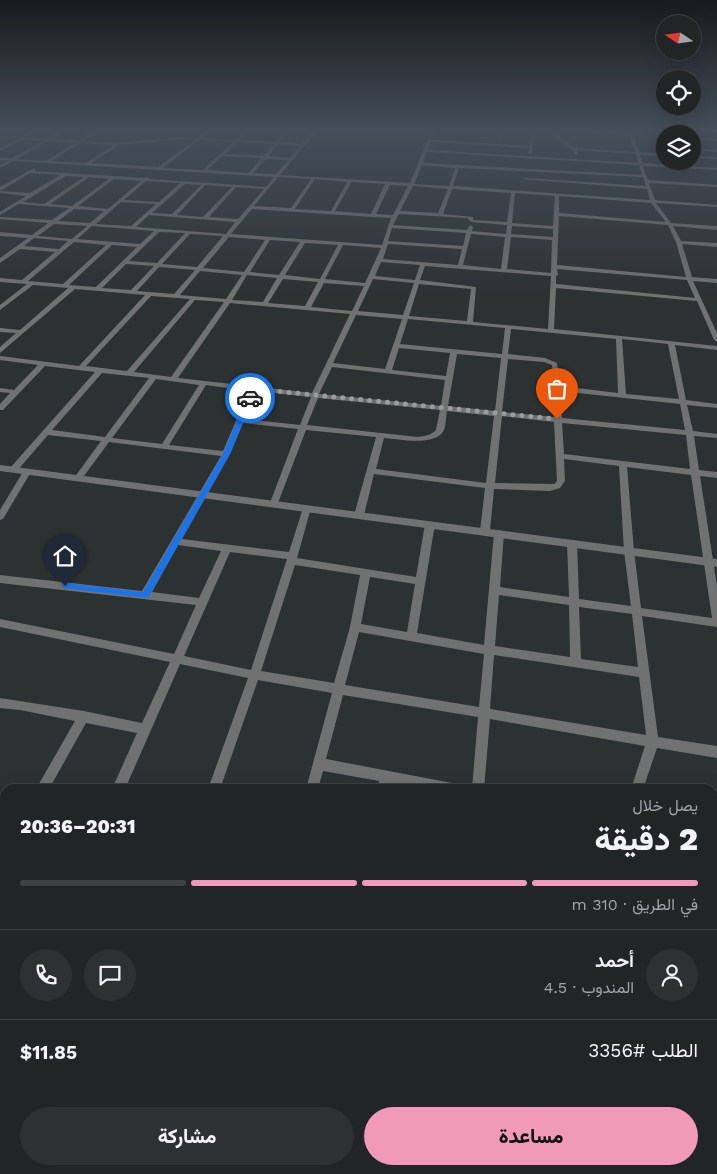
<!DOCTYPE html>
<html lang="ar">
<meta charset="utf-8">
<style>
:root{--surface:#212526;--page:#2d3132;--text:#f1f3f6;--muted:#a2a5a7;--line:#3e4243;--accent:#f09ab7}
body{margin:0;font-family:"Work Sans",Vazirmatn,sans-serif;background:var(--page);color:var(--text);direction:rtl;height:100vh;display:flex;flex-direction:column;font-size:19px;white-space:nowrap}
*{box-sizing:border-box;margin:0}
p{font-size:16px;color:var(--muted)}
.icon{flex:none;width:28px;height:28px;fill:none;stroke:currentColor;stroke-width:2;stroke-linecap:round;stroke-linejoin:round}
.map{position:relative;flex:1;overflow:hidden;direction:ltr}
.panel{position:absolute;left:0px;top:784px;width:718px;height:391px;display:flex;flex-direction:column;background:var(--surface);border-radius:15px 15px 0 0;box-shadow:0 5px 20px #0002,0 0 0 1px var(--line);direction:rtl}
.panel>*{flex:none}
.needle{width:32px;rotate:283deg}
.tools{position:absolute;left:656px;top:15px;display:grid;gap:10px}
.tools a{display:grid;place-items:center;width:45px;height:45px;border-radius:50%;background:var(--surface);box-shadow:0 5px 20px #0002,0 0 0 1px var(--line);font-size:25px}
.pin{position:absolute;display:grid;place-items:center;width:42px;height:42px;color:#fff;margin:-51px -21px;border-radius:50% 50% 50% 0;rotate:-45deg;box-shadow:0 0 5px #0007}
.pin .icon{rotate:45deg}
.courier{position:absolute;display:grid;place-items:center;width:50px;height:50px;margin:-25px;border:4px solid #1a73e8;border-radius:50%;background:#fff;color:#222;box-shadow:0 1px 6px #0007}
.overview em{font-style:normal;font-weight:800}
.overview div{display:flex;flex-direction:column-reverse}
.overview{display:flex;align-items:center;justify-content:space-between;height:85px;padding:0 20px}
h1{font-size:32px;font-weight:800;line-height:38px}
.bar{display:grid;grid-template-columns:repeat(4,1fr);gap:8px 5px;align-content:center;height:60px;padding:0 20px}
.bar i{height:6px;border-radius:4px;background:var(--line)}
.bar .on{background:var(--accent)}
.bar p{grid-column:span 4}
.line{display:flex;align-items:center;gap:12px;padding:0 20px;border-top:1px solid var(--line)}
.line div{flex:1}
.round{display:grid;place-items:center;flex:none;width:52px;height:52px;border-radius:26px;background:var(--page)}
.button{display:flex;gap:10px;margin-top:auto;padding:10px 20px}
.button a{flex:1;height:58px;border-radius:30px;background:var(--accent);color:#111;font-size:20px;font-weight:800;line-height:58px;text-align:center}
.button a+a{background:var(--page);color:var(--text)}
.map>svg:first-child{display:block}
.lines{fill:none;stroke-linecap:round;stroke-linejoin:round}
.minor{fill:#707272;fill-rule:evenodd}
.tertiary{fill:#707272;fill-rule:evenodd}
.route{fill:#1a73e8}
.done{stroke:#999d9d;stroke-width:5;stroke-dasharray:0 9}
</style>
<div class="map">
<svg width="717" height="1174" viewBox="0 0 717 1174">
<rect width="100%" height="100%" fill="#2c3132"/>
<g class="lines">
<g class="minor">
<path d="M32,131H38L27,137L47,139L59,131H65L52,139L79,140L94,131H99L84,141L118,143L182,137L197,138L206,131H211L202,138L235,140L244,131H249L239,140L276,142L286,131H290L280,142L302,144L313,131H317L280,175L410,183L431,131H435L431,140L529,146L531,131H535L532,153L530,154L528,153L529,148L431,142L428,150L638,163L636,154L577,150L578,154L575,155L572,150L548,131H553L575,148L635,152L630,136L570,131L629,134L628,131H632L633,134L665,136V138L634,136L639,152L665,154V156L640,155L643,163L717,168V170L643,166L648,180L717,185V187L649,183L655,200L717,205V207L656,203L671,223L717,226V230L673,226L681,241L717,243V247L682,244L692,277L717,279V283L693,281L717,333V342L714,340L697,301L556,288L554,329L717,346V350L675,345L686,400L717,404V408L687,405L693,431L717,434V438L694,436L699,470L717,472V478L700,476L717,586V627L642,616L658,737L717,746V758L657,748L643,789H631L645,746L490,719L484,789H472L478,717L343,695L326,759L452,783L457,785L458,789H418L391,784L390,789H378L379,781L323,771L318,789H306L332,693L258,680L220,789H208L248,678L180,664L125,789H112L137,733L86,723L49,789H36L75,721L20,710L0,708V698L84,711L142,723L170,662L0,627V619L174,654L196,605L0,583V575L142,591L221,456L109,442L81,480L78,481L74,478L101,441L48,435L16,472H10V468L95,372L45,366L3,410H0V404L10,393L0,392V388L14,390L38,365L0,360V356L79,366L145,295L75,289L0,353V347L16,333L0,332V328L20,330L68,288L33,285L0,310V305L27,284L0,282V278L22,280L55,252L20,249L0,263V258L28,238L0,236V232L32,235L48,223L0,219V217L52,220L69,208L19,204L0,215V212L26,196L0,193V191L30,193L60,175L30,173L2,190H0V187L34,168L36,169L34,171L144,178L147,177L149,179L266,187L274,177L13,161L0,168V165L8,161L0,160V158H12L43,141L23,140L0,151V148L18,139L0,138V136L21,137ZM182,139L195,140L158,167L91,163L119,145ZM199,140L233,142L203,170L163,168ZM48,141L75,143L46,161L17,159ZM237,142L274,144L264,156L225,154ZM80,143L114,145L86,163L51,161ZM278,145L300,146L290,158L268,156ZM427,152L639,165L642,175L423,163ZM222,156L261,158L249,173L207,170ZM266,159L288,160L276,174L253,173ZM422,165L455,168L449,186L414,184ZM459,168L643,177L646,186L525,178L523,179L647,189L650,200L453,186ZM66,176L84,177L44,204L23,202ZM89,177L109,179L72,206L50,204ZM278,177L311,179L291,208L254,206ZM114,179L141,181L108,209L78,206ZM315,179L347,182L331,211L295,209ZM146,181L180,183L159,202L124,200ZM352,182L385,184L371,214L335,211ZM185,184L201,185L172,214L152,213ZM205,185L232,187L203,217L177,215ZM390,185L408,186L393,215L376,214ZM413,186L448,189L438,213L400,211ZM236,187L264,189L238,219L209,217ZM452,189L511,193L507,222L473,220V217L443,214ZM515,193L555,196L553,226L512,223ZM559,196L651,203L666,222L559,213ZM121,202L156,204L131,226L96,224ZM74,209L104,211L90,223L58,221ZM252,209L373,217L391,218L382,245L231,234ZM399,214L467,218L471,222L507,225L506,234L472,231L473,227L470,225L467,230L393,225ZM149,215L235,222L226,234L136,227ZM559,216L668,225L676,242L686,277L557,265ZM54,224L87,226L72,239L38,236ZM92,226L154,231L140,244L77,239ZM512,226L553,229V237L511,234ZM392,228L466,233L463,246L388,241ZM159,232L185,233L157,263L129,261ZM190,234L223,236L197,267L162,264ZM471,234L505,237L501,269L463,265ZM229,237L265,240L244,272L203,268ZM511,237L552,240L551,273L507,269ZM34,238L68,241L59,249L24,246ZM270,240L300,242L279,275L250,272ZM74,242L106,245L63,284L28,281ZM305,243L338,245L320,279L285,275ZM388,244L462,249L458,265L383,259ZM112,245L137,247L96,287L69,285ZM343,245L381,248L365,283L325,279ZM381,262L420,265L415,280L375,276ZM126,264L154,266L131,290L102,288ZM425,266L551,276L548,329L473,322L476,287L420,280ZM159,267L195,270L174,294L137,291ZM557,269L687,280L695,298L556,284V276L558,275ZM200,271L242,275L226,299L180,295ZM247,275L277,278L263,302L232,300ZM283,279L318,282L305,306L268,303ZM373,279L414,283L403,315L358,311ZM324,283L364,286L352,311L311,307ZM419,284L471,289L467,321L409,316ZM151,296L190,299L127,371L86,366ZM195,300L224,302L171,377L134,372ZM230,303L350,314L312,393L178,378ZM356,315L402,319L385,369L333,363ZM408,319L505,328L502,354L400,344ZM511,329L616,339L618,393L560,386L557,363L545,358L508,354ZM622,339L668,344L679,399L626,394ZM399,348L450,353L446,376L392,370ZM457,354L501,358L495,411L448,406ZM508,359L544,362L552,365L554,417L502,412ZM332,367L445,380L441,406L319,394ZM102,373L149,378L105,437L52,430ZM156,379L199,385L162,444L112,438ZM206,385L249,391L223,451L169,445ZM256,391L311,397L300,425L244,419ZM560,391L680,404L685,430L562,418ZM318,398L440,410L436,430C431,435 425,436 418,437L307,425ZM447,411L494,416L486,483L376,469L384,438C399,439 436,447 444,430C446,425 446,417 447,411ZM502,416L554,422L557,481L554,484L495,483ZM243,423L298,429L270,503L271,505H277L278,503L306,430L376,437L354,515L356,517H362L364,515L374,474L485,488L480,531L485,534L490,531L494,489L550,491L560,488L565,481L564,459L619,466L624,551L631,606L579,599L577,543L572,540L567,543L569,597L500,587L504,533L499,530L494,533L484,645L417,633L435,524L433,522H427L425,524L416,577L297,558L311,508L307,505L303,508L289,552L182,539L230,454ZM562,423L686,435L690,469L564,454ZM627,467L691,475L712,618L641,608L634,551ZM178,545L221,551L199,598L152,592ZM230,552L287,559L251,670L184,656ZM295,565L360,575L350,627L334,683L261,671ZM370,577L415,584L407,632L361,624ZM499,595L569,605L570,657L495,646ZM579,607L632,614L638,667L581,659ZM359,632L484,654L479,707L345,685ZM494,655L639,677L646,735L490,709Z"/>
<polygon points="499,131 503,131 502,138 500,139 498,138"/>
<polygon points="692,137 717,139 717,141 692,139"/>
<polygon points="692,148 717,150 717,152 692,150"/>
<polygon points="692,156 716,157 717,159 692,158"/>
<polygon points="27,469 31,472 3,519 0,520 0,510 24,470"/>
<polygon points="5,845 5,865 0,867 0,847"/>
<polygon points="0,899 5,901 5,915 0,913"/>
<polygon points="712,941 717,942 717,956 712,956"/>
<polygon points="0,1032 5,1034 5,1050 0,1048"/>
<polygon points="712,1067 717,1068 717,1084 712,1083"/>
<polygon points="84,1170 102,1170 101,1174 83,1174"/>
<polygon points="268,1170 286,1170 285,1174 267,1174"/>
<rect x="444" y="1170" width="18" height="4"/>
</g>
<polygon class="tertiary" points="0,465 717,559 717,567 0,471"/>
</g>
<linearGradient id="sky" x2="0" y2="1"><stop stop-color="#181b1c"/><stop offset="0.44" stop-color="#454e5a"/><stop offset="1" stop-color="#454e5a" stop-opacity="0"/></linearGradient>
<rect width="717" height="296" fill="url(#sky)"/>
<polygon class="route" points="250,396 253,398 230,454 148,598 63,588 63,584 65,583 143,592 223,454 247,398"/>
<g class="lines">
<polyline class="done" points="250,398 254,389 557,419"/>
</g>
</svg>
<div class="tools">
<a><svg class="needle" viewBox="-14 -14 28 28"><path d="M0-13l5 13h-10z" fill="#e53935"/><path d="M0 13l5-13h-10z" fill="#a2a5a7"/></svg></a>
<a><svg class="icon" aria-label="locate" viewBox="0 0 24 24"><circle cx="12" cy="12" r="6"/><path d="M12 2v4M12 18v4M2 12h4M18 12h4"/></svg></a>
<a><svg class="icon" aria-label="layers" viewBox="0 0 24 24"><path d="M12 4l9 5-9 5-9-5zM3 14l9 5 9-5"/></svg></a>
</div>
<div class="pin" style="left:557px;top:419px;background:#ea580c"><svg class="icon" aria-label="bag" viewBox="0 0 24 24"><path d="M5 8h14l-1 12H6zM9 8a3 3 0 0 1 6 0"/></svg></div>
<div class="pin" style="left:65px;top:586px;background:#1f2937"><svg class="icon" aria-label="home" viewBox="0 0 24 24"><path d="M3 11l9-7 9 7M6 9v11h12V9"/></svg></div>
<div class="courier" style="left:250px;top:398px"><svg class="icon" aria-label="car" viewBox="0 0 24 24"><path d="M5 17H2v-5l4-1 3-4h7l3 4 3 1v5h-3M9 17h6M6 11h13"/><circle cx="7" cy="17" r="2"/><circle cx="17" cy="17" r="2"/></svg></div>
<section class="panel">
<div class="overview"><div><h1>2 دقيقة</h1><p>يصل خلال</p></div><em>20:31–20:36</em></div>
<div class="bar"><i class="on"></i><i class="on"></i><i class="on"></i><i></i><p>في الطريق · 310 m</p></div>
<div class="line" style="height:90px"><a class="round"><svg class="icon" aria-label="person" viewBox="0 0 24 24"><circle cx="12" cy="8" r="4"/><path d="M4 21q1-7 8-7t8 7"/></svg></a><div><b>أحمد</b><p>المندوب · 4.5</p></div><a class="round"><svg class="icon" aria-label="chat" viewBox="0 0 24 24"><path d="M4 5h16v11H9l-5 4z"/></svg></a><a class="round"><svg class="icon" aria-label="phone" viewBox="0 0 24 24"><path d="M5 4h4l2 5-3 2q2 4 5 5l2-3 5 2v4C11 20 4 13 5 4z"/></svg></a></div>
<div class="line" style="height:65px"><div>الطلب #3356</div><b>$11.85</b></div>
<div class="button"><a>مساعدة</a><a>مشاركة</a></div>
</section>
</div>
